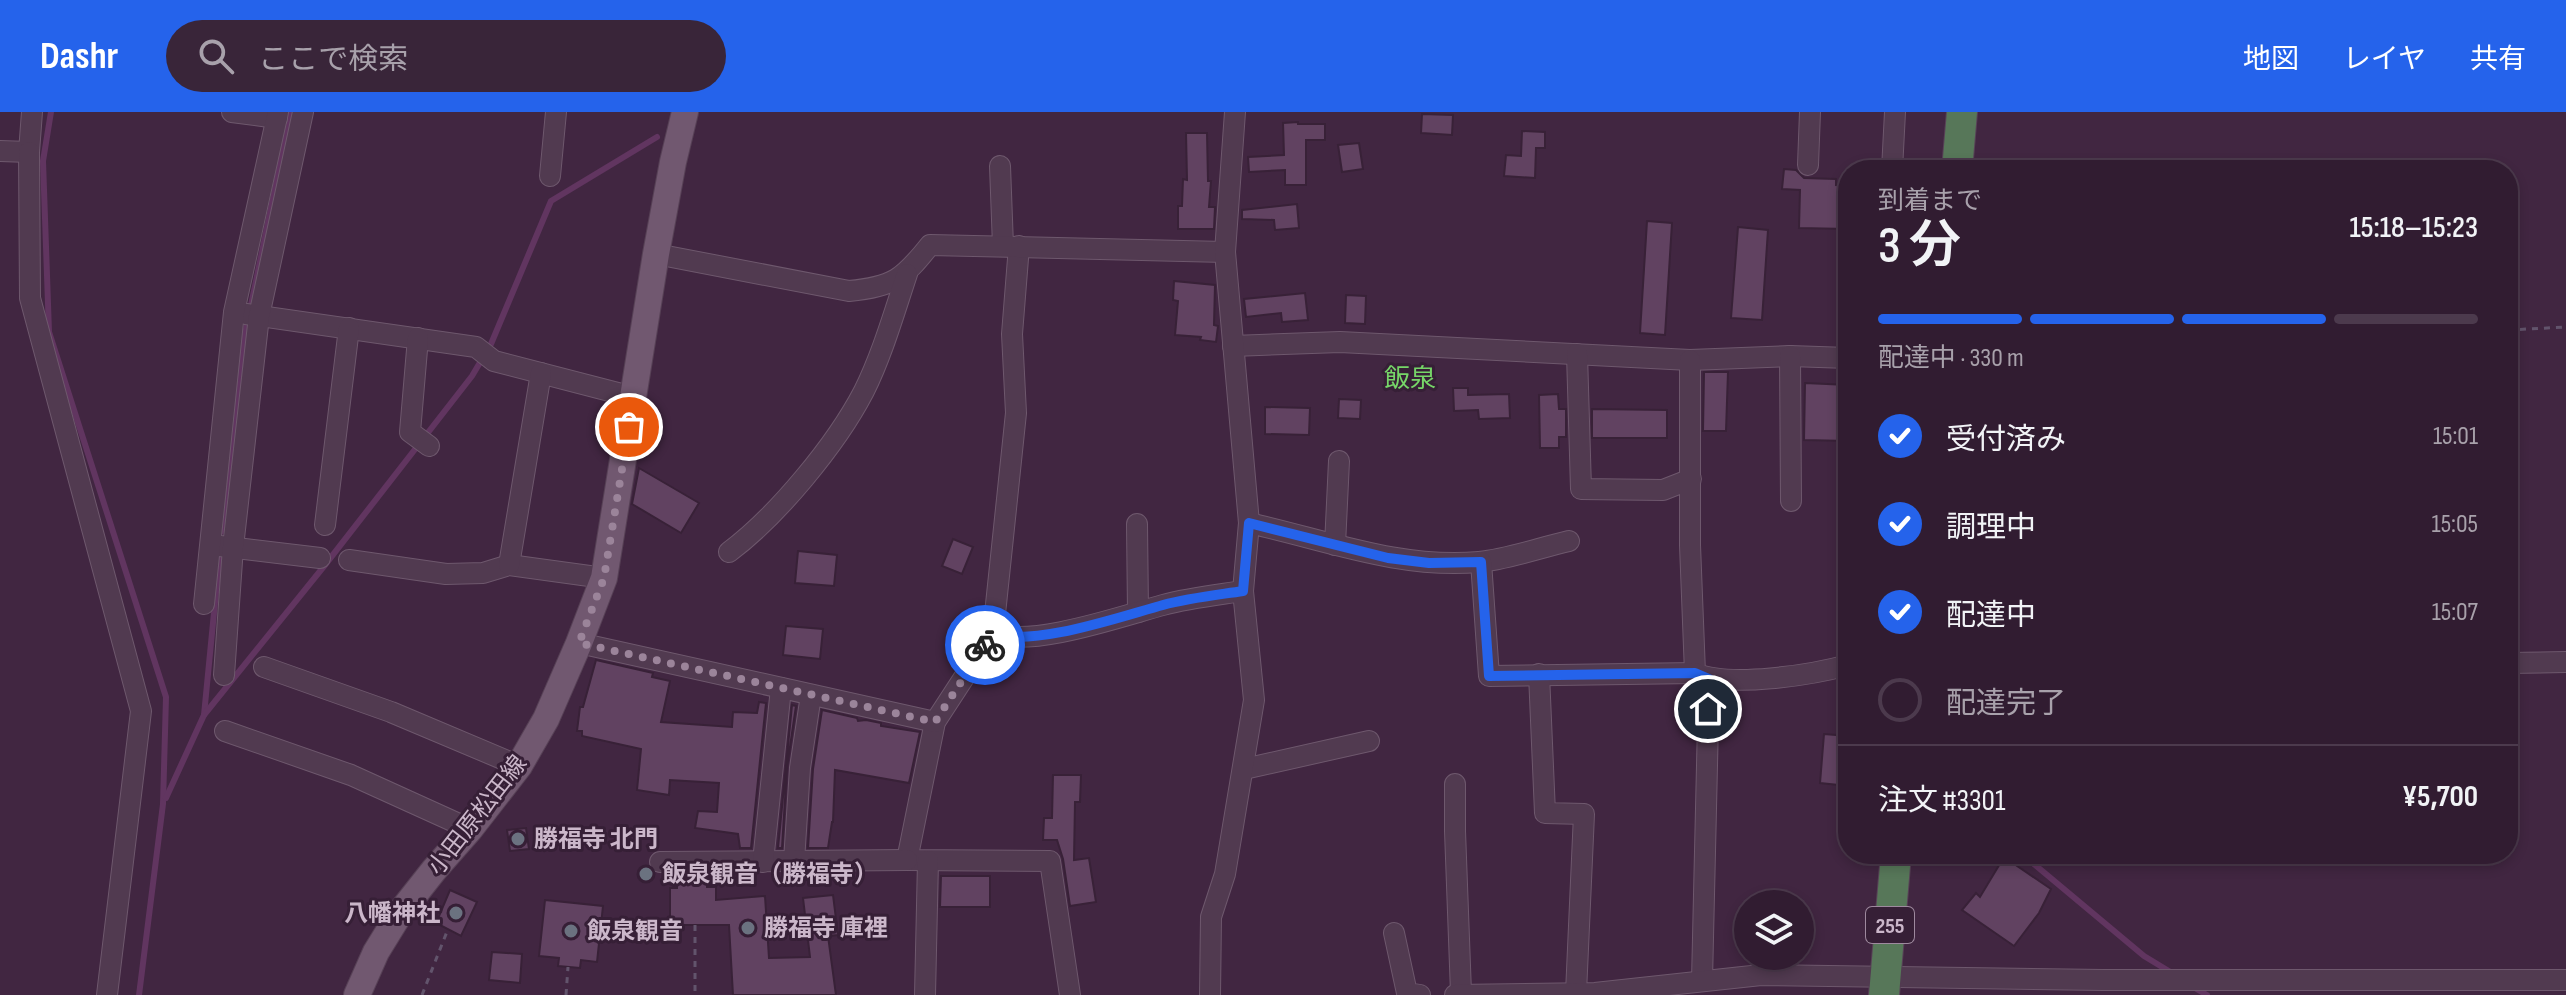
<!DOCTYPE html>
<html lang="ja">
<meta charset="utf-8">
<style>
:root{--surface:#311c31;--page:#392539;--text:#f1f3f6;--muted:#a8a1ab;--line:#4c3a4d;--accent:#2563eb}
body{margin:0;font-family:"Sofia Sans Condensed","Noto Sans JP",sans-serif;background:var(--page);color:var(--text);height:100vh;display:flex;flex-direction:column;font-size:30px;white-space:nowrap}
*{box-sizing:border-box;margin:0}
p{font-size:26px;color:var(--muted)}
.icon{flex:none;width:44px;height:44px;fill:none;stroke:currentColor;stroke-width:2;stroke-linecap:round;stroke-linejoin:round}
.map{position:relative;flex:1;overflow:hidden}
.panel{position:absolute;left:1838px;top:48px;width:680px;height:704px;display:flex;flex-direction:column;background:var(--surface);border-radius:32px;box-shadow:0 4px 12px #0003,0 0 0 2px var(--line)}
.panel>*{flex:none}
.tools{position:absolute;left:1734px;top:778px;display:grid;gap:16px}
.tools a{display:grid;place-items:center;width:80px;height:80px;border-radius:50%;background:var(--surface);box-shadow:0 4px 12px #0003,0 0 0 2px var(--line);font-size:40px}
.pin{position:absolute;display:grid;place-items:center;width:68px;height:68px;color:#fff;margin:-34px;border:4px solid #fff;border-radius:50%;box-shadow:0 2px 8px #0007}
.courier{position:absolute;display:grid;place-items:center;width:80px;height:80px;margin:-40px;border:6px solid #2563eb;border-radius:50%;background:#fff;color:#222;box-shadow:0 2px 10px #0007}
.summary em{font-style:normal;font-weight:600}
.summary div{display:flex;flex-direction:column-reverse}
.summary{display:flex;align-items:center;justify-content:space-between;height:136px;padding:0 40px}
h1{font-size:52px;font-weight:600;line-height:60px}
.bar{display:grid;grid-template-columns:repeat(4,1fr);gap:12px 8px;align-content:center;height:96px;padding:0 40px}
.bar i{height:10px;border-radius:6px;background:var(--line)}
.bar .current{background:var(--accent)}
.bar p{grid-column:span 4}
.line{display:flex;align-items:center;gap:20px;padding:0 40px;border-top:2px solid var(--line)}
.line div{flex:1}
ol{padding:0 40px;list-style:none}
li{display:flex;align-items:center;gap:24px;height:88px}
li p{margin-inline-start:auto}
li .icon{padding:8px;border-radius:50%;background:var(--accent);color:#fff;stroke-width:4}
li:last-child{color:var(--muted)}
li i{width:44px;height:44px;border:4px solid var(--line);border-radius:50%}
header{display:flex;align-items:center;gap:48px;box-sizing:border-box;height:112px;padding:0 40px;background:var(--accent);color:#fff}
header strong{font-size:38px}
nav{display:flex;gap:44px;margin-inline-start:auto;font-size:28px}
.search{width:560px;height:72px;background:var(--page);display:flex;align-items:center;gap:20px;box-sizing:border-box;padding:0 28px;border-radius:44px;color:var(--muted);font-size:30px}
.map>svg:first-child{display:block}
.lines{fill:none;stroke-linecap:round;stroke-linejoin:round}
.stream{stroke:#613560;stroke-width:6}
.building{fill:#614261;stroke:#382137;stroke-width:2}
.minor-casing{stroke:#6e586d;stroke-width:22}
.major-casing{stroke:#574156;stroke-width:28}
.highway-casing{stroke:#584257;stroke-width:32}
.path{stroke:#62546c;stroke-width:3;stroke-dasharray:6 6;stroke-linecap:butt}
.minor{stroke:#513a50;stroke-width:20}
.major{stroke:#715870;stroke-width:26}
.highway{stroke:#577759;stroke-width:30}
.done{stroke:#9b849a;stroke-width:8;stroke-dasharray:0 14.4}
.route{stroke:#2563eb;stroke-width:10}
.worship-dot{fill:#6b7280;stroke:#361f36;stroke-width:3}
.labels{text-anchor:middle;stroke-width:6;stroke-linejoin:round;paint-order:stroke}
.shield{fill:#361f36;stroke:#9e899e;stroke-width:2}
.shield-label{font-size:22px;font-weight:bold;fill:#cbb7ca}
.street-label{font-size:24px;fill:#cbb7ca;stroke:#361f36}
.poi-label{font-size:24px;font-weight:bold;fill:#cbb7ca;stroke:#361f36;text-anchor:start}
.neighbourhood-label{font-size:26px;fill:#76d568;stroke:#361f36}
</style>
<header>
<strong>Dashr</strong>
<div class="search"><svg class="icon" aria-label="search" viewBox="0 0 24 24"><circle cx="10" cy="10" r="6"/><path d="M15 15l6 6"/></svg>ここで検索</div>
<nav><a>地図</a><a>レイヤ</a><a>共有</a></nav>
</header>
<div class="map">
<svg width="2566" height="883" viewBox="0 0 2566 883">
<rect width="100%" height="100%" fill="#412641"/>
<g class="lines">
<g class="stream">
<polyline points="51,0 43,49 49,220 166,585 163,692 139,883"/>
<polyline points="221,420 245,222 291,0"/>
<polyline points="204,603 220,439"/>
<polyline points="166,686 204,603 325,453 472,264 491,232 551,89 657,25"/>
<polyline points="2022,742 2144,844 2172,861"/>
<polyline points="2195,876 2207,883"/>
</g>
</g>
<g class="building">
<polygon points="1422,2 1453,3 1452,23 1421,21"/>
<polygon points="1298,10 1298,12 1325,12 1325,28 1306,28 1306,73 1285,73 1285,58 1249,60 1248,45 1284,43 1283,11"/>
<polygon points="1522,19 1545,20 1545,36 1536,36 1535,66 1504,64 1506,43 1521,44"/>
<polygon points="1186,21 1207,21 1208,69 1211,69 1209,95 1215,95 1214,117 1178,117 1178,94 1182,94 1183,67 1187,68"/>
<polygon points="1359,31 1363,57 1342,60 1338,33"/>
<polygon points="1784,57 1796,58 1804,66 1836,67 1836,73 1848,74 1848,117 1799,116 1800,78 1782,77"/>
<polygon points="1297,92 1299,116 1275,118 1274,108 1242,107 1242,98"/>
<polygon points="1647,109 1672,111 1665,223 1640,221"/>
<polygon points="1738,115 1768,118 1762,208 1731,206"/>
<polygon points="1174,169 1215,173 1214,213 1218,214 1216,230 1200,228 1201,225 1175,223 1178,189 1173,188"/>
<polygon points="1305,181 1308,208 1282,210 1281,201 1246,205 1244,187"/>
<polygon points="1346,183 1366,184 1365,212 1345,211"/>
<polygon points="1704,260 1728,260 1726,319 1703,319"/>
<polygon points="1805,271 1848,273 1848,329 1804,328"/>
<polygon points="1453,276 1468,276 1468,283 1509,282 1510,306 1479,307 1478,298 1454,299"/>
<polygon points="1558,282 1559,297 1566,297 1566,325 1559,325 1559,336 1540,336 1539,283"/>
<polygon points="1339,287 1361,288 1360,307 1338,306"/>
<polygon points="1265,295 1310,296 1309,323 1265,322"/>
<polygon points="1592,297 1667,298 1667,326 1592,326"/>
<polygon points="639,356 699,391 681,421 632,392"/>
<polygon points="953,427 973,435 962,462 942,454"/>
<polygon points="798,439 837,443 834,474 795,471"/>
<polygon points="786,514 823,517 820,547 783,543"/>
<polygon points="596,548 653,561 652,565 670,569 661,610 732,615 733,600 757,601 759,590 766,591 751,736 740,736 738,722 695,716 698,699 717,700 719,671 670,668 669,683 637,678 641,637 582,624 582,619 577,619 580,595 583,595"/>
<polygon points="792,593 796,594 787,655 782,736 778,736"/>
<polygon points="822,598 857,606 858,609 866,608 881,611 881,614 920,620 909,671 835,658 833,710 832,710 828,736 808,736 813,657"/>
<polygon points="1824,622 1848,624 1848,674 1820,671"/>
<polygon points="1053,663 1081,663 1080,690 1075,690 1074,748 1089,746 1096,790 1070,794 1063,747 1057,728 1043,728 1044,706 1052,706"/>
<polygon points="526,716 529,737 510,739 507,718"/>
<polygon points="2004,745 2051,777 2039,801 2014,834 1962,798 1976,781 1980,785"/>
<polygon points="677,764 707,764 707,775 716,775 716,788 765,784 769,846 810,845 803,786 833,783 838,823 828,824 836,883 733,883 729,813 681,813 681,807 670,808 670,776 677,776"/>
<polygon points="941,764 990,764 990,795 940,795"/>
<polygon points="450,778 477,790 461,824 436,811"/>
<polygon points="545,788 603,794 597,850 581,848 580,856 558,854 559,846 539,844"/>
<polygon points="492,840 522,842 520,871 489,868"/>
</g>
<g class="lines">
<defs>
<g id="minor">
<polyline points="232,0 277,6"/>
<polyline points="0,39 29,40 32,0"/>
<polyline points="29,40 30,186 141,599 107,883"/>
<polyline points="1808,53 1810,0"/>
<polyline points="1000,54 1003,134"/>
<polyline points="1892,58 1895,0"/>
<polyline points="550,64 556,0"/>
<polyline points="1019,134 1012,222 1016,301 993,521 935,610 907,748 1050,749 1070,883"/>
<path d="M656,142L849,179C893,175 903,167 930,133L1225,140"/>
<polyline points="246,202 476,235 494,249 633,285"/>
<polyline points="418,226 410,320 429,334"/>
<polyline points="1233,234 1340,230 1690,248 1790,244 1848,246"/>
<polyline points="1577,242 1581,377 1663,378 1691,367"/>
<polyline points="1790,244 1791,389"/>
<path d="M1690,248V433L1695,561C1730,576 1811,563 1848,553"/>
<path d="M1249,411C1326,428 1399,457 1479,450C1508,447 1539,436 1569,429"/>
<polyline points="1137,412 1138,500"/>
<polyline points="325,413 349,216"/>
<polyline points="1335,433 1339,349"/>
<polyline points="220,434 320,446"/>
<path d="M729,440C777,404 836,333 864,279C882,243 894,201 907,162"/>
<polyline points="349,448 446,462 483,461 509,453 604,466"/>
<polyline points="1481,450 1489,564 1695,561"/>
<polyline points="509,453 541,261"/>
<polyline points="204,492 234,200 278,0"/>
<path d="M993,521C1031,536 1122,504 1163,493C1189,486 1217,483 1243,479"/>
<polyline points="579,531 935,610"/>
<polyline points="2508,551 2566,550"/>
<polyline points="264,555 391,600 519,654"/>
<polyline points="1539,562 1545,701 1584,702 1576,881"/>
<polyline points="224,563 233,435 259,204 303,0"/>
<polyline points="225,619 351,663 470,717"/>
<polyline points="1244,657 1369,629"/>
<polyline points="1455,672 1455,719 1461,881"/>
<polyline points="794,749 800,656 811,583"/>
<polyline points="660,750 907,748"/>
<polyline points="763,750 781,576"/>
<polyline points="1394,821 1407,881 1420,883"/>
<polyline points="1702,869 1709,567"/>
<polyline points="925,883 928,749"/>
<polyline points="1210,883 1211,805 1225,762 1254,588 1243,479 1249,411 1225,140 1235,0"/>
<polyline points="1455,883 1595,881 1761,863 2103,868 2566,868"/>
</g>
<polyline id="major" points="357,883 376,840 400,801 434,758 470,717 519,654 546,607 579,531 604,466 656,142 673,50 685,0"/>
<g id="highway">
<polyline points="1957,58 1962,0"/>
<polyline points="1884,883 1896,742"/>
</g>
</defs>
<use href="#minor" class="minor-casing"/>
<use href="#major" class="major-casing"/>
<use href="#highway" class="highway-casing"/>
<g class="path">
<polyline points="2508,218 2566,215"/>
<polyline points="695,813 695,883"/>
<polyline points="422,883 448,817"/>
<polyline points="566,883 568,855"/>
</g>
<use href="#minor" class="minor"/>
<use href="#major" class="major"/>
<use href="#highway" class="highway"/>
</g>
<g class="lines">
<polyline class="done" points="629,315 604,466 579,531 935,610 985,533"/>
<path class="route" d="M985,533L993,521C1031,536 1122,504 1163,493C1189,486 1217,483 1243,479L1249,411L1388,446L1429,451L1481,450L1489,564L1695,561L1709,567L1708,597"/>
</g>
<g class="worship-dot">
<circle cx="518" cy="727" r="8"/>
<circle cx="646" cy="762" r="8"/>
<circle cx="456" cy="801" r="8"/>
<circle cx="748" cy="816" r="8"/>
<circle cx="571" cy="819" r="8"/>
</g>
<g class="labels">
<rect class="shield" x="1866" y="795" width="48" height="36" rx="6"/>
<g class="shield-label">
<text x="1890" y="821">255</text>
</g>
<g class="street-label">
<text transform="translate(477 703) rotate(-52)" y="8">小田原松田線</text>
</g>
<g class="poi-label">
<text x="534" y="735">勝福寺 北門</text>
<text x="662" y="770">飯泉観音（勝福寺）</text>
<text x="440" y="809" text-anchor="end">八幡神社</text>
<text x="764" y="824">勝福寺 庫裡</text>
<text x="587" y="827">飯泉観音</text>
</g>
<g class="neighbourhood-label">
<text x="1410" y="275">飯泉</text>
</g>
</g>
</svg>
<div class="tools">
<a><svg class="icon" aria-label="layers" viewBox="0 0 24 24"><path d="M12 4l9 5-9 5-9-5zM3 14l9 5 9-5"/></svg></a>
</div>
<div class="pin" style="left:629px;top:315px;background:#ea580c"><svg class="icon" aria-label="bag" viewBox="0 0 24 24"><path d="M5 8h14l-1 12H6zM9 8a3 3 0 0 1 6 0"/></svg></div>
<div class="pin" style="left:1708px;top:597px;background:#1f2937"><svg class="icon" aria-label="home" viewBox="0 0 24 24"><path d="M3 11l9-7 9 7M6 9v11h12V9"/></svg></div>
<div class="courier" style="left:985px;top:533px"><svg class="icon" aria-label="bike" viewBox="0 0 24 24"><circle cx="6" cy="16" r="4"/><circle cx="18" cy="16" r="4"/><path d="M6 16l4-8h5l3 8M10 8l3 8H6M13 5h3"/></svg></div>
<section class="panel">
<div class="summary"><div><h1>3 分</h1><p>到着まで</p></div><em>15:18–15:23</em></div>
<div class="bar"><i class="current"></i><i class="current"></i><i class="current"></i><i></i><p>配達中 · 330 m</p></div>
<ol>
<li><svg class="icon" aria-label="check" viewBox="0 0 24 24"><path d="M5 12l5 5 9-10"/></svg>受付済み<p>15:01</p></li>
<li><svg class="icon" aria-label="check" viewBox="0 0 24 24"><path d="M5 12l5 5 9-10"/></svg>調理中<p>15:05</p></li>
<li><svg class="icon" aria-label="check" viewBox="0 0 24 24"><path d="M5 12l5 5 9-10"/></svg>配達中<p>15:07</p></li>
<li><i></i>配達完了</li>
</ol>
<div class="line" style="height:104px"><div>注文 #3301</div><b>¥5,700</b></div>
</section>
</div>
